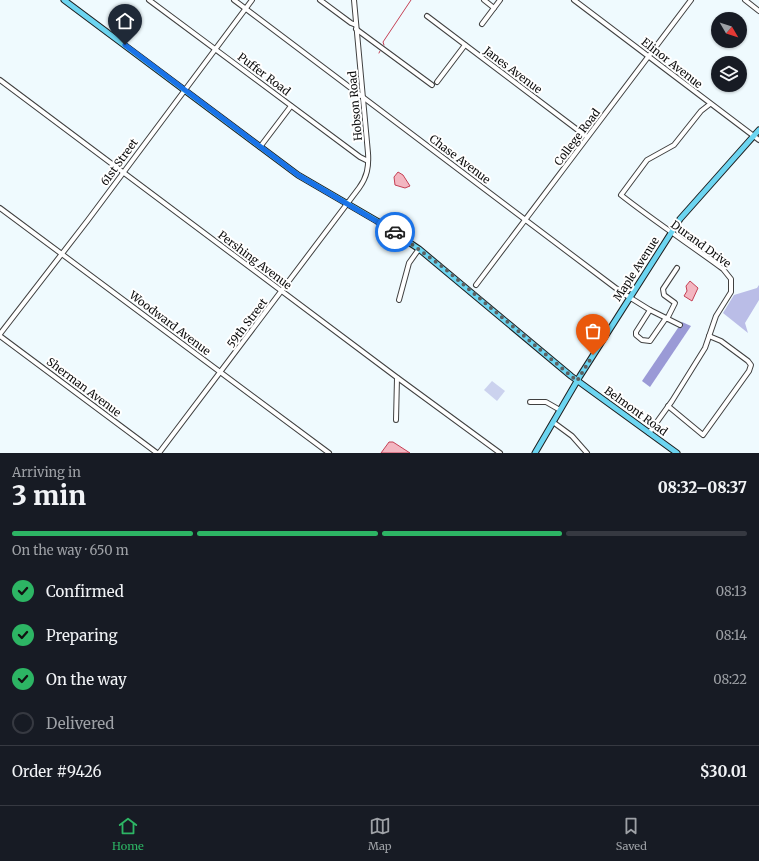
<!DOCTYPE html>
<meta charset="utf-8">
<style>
:root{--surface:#171b24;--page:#20242c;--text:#f1f3f6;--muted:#9ea1a6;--line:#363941;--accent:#2db564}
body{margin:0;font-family:Merriweather,serif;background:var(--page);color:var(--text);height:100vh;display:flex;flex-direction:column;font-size:15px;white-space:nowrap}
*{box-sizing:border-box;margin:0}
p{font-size:13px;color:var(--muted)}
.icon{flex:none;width:22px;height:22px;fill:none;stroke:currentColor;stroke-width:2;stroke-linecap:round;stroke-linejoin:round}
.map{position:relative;height:453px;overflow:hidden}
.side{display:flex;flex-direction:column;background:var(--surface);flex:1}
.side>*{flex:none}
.needle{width:26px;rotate:129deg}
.fabs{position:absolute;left:711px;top:12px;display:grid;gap:8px}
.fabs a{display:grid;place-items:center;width:36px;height:36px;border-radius:50%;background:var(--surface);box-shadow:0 1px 3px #0004;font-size:20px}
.pin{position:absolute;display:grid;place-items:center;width:34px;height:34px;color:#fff;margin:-41px -17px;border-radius:50% 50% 50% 0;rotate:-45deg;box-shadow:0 0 4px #0007}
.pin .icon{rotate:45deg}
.courier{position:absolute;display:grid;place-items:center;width:40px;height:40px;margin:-20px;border:3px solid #1a73e8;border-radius:50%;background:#fff;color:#222;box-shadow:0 1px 5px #0007}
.head em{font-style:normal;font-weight:800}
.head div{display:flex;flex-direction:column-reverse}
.head{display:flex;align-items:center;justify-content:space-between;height:68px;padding:0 12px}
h1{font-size:26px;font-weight:800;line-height:30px}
.bar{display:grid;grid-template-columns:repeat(4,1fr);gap:6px 4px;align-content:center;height:48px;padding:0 12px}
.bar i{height:5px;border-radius:3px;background:var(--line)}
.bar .active{background:var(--accent)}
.bar p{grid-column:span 4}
.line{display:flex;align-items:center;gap:10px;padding:0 12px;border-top:1px solid var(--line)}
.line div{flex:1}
ol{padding:0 12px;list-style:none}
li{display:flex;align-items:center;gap:12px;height:44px}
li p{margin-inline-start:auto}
li .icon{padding:4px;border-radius:50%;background:var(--accent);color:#111;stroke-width:4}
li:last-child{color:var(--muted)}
li i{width:22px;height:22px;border:2px solid var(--line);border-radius:50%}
.dock{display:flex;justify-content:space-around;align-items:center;height:56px;border-top:1px solid var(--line);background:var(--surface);font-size:11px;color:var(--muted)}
.dock a{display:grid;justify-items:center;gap:2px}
.dock .active{color:var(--accent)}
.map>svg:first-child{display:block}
.green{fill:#babde7}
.forest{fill:#9a9ad6}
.pitch{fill:#cbd2ee}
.water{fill:#f3b6c1;stroke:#c54155}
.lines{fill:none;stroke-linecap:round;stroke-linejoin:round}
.stream{stroke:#c54155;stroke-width:1}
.minor-casing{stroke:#404040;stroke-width:6}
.major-casing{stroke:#1e1e1e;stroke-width:7}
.minor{stroke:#fff;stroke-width:4}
.major{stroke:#6cd5f1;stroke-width:5}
.done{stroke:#5c6061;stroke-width:4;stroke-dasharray:0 7.2}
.route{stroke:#1a73e8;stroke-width:5}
.labels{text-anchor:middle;stroke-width:4;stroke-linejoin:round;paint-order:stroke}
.street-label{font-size:11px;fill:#0d0d0d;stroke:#fff}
</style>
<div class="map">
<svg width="759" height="453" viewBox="0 0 759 453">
<rect width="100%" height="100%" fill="#effafe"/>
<polygon class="green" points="759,285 759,300 745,323 748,333 723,313 734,295 757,288"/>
<polygon class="forest" points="682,322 691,326 650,387 642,381"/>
<polygon class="pitch" points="492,381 505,391 497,401 484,390"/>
<g class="water">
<polygon points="398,172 403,175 410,186 405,188 395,185 394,177"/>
<polygon points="690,281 698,288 692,301 684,296 687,291 686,286"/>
<polygon points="389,442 393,442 410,453 381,453"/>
</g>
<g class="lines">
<g class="stream">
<polyline points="384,45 383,42 411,0"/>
<polyline points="379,53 380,51"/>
</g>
<defs>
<g id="minor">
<polyline points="149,0 360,157 368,161"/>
<polyline points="234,0 621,292 650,310 680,325"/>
<polyline points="320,0 351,23 356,25"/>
<polyline points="484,0 494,8"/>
<polyline points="574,0 759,140"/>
<polyline points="745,0 759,11"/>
<polyline points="427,16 587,137"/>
<polyline points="482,24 500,0"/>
<polyline points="356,29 432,85"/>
<polyline points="0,80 395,376 500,453"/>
<polyline points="437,82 465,45"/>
<polyline points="260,147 291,106"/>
<polyline points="0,208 329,453"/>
<polyline points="476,285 691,0"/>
<polyline points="399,300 409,263 419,249"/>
<polyline points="650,310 636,332 636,335 642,340 650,341 666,318"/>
<polyline points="667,319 675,303 664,295 663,289 677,268"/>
<polyline points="0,334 88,220 252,0"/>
<polyline points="0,336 157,453"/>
<polyline points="530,402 546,402 560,410"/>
<polyline points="668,406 703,435 749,371 751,365 748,361 721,341 709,336"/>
<polyline points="396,420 397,378"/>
<polyline points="553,422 572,436 587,453"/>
<path d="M649,433L672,401L705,348L716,316L731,292V279L723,269C689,244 654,221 621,195L647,160L674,145L701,111L710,104"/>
<path d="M159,453L359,188C367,177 369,167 368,153L354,0"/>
</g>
<g id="major">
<polyline points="64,0 298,175 377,221 419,249 571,376 677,453"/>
<polyline points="535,453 580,376 680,219 759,130"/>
</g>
</defs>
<use href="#minor" class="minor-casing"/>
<use href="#major" class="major-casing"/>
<use href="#minor" class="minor"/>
<use href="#major" class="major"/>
</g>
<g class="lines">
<polyline class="done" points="395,232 444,268 577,381 593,355"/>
<polyline class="route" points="125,45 298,175 395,232"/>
</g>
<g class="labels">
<g class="street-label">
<text transform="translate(672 63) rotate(38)" y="4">Elinor Avenue</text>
<text transform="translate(513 70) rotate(37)" y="4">Janes Avenue</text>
<text transform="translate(264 74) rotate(37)" y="4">Puffer Road</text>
<text transform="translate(355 106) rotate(-95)" y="4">Hobson Road</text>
<text transform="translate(577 137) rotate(-53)" y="4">College Road</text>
<text transform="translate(460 159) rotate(37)" y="4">Chase Avenue</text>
<text transform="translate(119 162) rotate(-54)" y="4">61st Street</text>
<text transform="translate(701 244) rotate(36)" y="4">Durand Drive</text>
<text transform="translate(255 260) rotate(37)" y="4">Pershing Avenue</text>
<text transform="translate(636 269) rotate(-57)" y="4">Maple Avenue</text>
<text transform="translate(170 323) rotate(37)" y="4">Woodward Avenue</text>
<text transform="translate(247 323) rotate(-53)" y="4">59th Street</text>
<text transform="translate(84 387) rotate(37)" y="4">Sherman Avenue</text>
<text transform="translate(636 411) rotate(36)" y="4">Belmont Road</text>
</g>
</g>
</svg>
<div class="fabs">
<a><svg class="needle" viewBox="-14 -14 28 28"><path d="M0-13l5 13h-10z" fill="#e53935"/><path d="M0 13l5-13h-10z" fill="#9ea1a6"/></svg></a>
<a><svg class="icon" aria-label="layers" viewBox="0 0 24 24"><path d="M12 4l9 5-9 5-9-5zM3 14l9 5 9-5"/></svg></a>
</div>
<div class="pin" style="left:593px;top:355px;background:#ea580c"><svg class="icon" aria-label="bag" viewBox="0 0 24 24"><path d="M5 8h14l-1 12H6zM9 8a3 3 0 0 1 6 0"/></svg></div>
<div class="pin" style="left:125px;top:45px;background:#1f2937"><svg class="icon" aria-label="home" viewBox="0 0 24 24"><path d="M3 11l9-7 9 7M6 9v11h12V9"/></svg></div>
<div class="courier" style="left:395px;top:232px"><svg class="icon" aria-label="car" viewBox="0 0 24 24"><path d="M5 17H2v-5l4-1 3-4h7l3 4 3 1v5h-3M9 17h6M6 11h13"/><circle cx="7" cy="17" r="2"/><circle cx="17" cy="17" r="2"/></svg></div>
</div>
<section class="side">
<div class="head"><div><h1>3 min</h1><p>Arriving in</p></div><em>08:32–08:37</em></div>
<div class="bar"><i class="active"></i><i class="active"></i><i class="active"></i><i></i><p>On the way · 650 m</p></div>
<ol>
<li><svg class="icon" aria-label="check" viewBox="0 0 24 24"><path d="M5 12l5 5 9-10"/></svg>Confirmed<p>08:13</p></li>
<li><svg class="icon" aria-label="check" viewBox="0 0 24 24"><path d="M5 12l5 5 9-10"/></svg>Preparing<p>08:14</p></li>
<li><svg class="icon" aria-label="check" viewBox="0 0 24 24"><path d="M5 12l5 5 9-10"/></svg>On the way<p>08:22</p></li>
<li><i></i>Delivered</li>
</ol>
<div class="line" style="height:52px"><div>Order #9426</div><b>$30.01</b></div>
</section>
<nav class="dock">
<a class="active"><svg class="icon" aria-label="home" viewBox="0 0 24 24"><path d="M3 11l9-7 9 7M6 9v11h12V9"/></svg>Home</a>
<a><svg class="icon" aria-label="map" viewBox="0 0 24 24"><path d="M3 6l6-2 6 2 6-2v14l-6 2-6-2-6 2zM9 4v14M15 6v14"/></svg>Map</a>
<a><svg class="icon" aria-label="saved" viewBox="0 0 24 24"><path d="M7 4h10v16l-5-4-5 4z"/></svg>Saved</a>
</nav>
